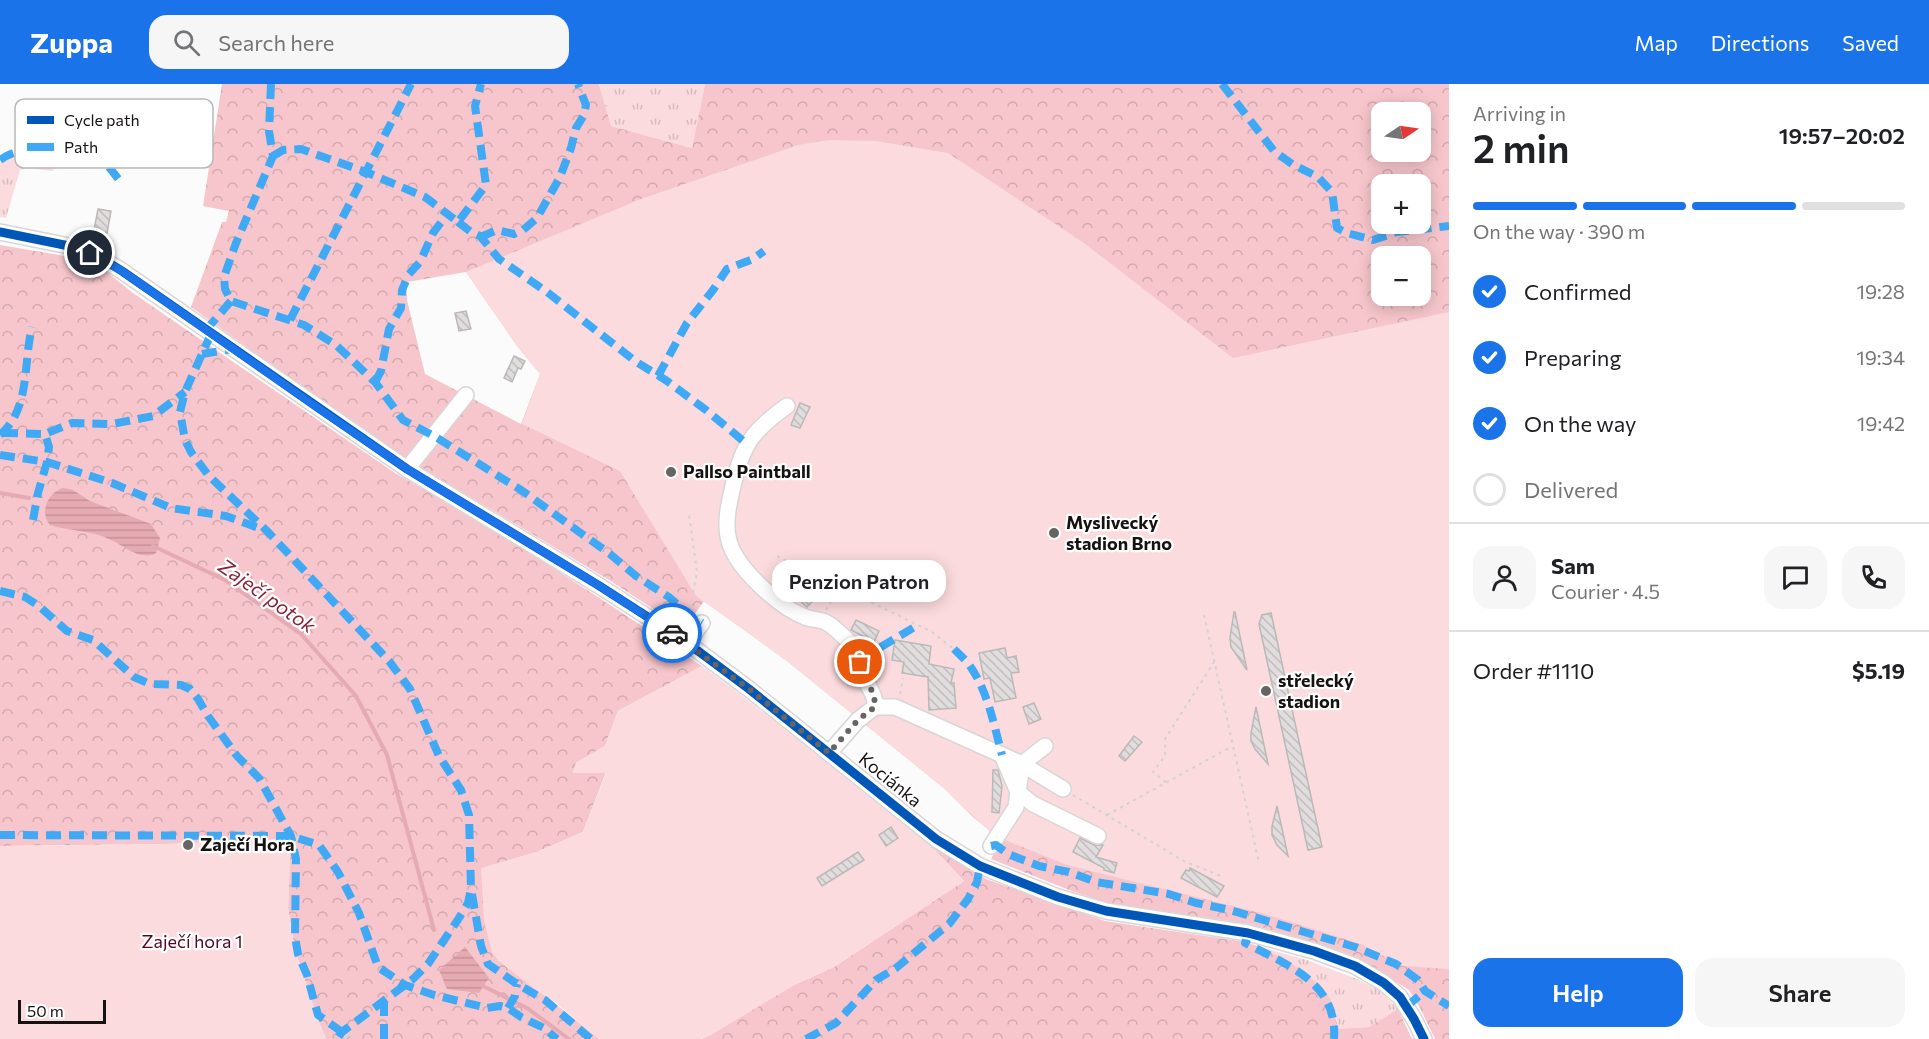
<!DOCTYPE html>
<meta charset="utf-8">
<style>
:root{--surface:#fff;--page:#f6f6f6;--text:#202124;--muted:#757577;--line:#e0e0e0;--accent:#1a73e8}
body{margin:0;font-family:Commissioner,sans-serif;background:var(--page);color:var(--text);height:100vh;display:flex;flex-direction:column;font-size:22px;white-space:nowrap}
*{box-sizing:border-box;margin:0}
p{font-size:20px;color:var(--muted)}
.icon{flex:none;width:33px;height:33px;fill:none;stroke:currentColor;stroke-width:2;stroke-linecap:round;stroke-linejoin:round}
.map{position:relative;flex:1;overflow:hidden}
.sheet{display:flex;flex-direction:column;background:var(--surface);width:480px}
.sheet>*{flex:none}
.needle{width:39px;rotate:77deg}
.controls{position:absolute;left:1371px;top:18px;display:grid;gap:12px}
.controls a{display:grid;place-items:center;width:60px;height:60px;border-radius:12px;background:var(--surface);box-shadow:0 3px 15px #0003;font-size:30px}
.scale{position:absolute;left:18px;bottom:15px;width:88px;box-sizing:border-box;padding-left:6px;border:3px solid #171212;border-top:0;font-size:16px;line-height:21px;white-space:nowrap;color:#171212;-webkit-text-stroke:4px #fff;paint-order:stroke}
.pin{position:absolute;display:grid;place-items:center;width:51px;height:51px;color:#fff;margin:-26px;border:3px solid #fff;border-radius:50%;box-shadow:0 2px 6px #0007}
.courier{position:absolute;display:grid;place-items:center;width:60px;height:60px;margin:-30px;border:4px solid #1a73e8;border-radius:50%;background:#fff;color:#222;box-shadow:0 2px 8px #0007}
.bubble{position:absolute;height:42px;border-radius:18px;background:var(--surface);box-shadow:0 3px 15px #0003;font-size:20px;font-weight:600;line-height:42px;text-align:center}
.headline em{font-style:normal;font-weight:600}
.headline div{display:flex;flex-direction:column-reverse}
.headline{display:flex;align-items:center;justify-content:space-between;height:102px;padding:0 24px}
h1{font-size:39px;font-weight:600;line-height:45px}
.bar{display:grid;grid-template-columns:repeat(4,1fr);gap:9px 6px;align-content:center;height:72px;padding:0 24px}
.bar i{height:8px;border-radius:4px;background:var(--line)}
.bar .on{background:var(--accent)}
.bar p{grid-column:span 4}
.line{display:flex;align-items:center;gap:15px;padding:0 24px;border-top:2px solid var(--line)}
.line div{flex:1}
.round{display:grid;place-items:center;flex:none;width:63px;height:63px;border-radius:18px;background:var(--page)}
ol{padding:0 24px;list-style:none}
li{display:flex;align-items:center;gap:18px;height:66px}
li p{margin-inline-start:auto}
li .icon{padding:6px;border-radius:50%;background:var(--accent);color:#fff;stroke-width:4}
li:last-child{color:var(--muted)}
li i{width:33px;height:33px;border:3px solid var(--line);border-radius:50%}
.action{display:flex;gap:12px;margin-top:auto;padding:12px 24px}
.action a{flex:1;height:69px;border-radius:18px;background:var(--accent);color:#fff;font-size:24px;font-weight:600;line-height:69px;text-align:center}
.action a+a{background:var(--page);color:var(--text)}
header{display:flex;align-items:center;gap:36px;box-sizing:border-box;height:84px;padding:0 30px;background:var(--accent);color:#fff}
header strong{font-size:28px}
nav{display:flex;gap:33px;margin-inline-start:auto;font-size:21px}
.search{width:420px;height:54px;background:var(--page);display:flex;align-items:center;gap:15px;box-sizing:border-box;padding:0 21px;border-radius:18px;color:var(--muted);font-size:22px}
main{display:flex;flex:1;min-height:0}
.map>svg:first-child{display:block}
.grass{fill:url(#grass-tufts)}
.forest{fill:url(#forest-crowns);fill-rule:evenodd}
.garden{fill:#fbdbde}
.water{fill:url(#water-rules)}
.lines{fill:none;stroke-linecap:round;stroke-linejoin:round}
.stream{stroke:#e6aab2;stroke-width:4}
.building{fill:url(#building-back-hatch);stroke:#bbb8b8;stroke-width:1.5}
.minor-casing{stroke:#d9d5d6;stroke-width:18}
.path{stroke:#d2d2d2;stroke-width:2;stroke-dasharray:3 4.5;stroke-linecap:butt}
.minor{stroke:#fffefe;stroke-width:15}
.quiet{stroke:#3fa9f5;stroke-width:8;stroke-dasharray:15 8;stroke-linecap:butt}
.cycleway-casing{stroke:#fff;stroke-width:13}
.cycleway{stroke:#0057b8;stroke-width:9}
.done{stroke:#676464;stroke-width:6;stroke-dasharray:0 10.8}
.route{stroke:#1a73e8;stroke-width:8}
.poi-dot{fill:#676464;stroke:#fff;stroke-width:2}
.labels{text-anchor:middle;stroke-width:4.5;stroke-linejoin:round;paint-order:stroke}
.poi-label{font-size:18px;font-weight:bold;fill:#171212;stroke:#fff;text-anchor:start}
.street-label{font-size:18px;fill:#171212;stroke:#fff}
.park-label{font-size:18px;fill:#55081e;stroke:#fff}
.water-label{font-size:20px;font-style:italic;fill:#87233b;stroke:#fff}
.key{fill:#fff;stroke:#b9b8b8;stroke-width:1.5}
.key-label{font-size:16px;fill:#171212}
</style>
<header>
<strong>Zuppa</strong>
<div class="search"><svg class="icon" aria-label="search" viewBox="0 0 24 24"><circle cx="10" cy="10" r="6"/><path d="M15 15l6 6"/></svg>Search here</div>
<nav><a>Map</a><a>Directions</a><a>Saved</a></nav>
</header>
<main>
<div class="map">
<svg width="1449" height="955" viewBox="0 0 1449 955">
<defs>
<pattern id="grass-tufts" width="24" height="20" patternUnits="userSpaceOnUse" patternTransform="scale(1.5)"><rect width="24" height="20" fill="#fbdbde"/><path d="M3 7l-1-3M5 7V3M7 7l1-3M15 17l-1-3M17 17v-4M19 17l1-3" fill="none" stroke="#d6bbbd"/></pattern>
<pattern id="forest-crowns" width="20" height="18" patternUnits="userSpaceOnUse" patternTransform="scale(1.5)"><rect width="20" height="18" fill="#f6c6cc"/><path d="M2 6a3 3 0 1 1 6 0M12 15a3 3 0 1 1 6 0" fill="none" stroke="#d2a9ae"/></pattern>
<pattern id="water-rules" width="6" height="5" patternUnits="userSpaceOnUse" patternTransform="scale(1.5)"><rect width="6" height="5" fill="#e6aab2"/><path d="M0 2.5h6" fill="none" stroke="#c59198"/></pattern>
<pattern id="building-back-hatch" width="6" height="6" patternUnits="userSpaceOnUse" patternTransform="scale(1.5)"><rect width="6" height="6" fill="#e1ddde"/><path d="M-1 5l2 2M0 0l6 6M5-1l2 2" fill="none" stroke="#c0bdbd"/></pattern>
</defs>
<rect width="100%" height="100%" fill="#fcfbfb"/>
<g class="grass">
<polygon points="599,0 705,0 692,64 611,42"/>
<path d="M39,67L56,71C59,76 58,83 52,87L27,84L20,86L6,134L0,133V79L22,69Z"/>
<polygon points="1257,862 1307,876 1357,895 1378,905 1398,925 1369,943 1337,945 1329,913 1308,890"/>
</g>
<g class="forest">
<path d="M222,0H599L611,42L692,64L705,0H1449V955H1435L1419,922L1409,906L1357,873L1317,859L1249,840L1108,819L1069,806L991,775L996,765L999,766L1003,757L974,734L946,706L787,577L704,517L684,545L609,496L407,375L326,320L191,223L222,138H226L229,127L203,122ZM1382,28H1420V68H1382ZM1382,100H1420V140H1382ZM1382,172H1420V212H1382ZM466,188L517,262L540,290L521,340L425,290L407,216V198Z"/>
<path d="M0,161L83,175L102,184L133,209L395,389C500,447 602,515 702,582L618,627L605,662L576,679L573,689L606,688L583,748L539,767L498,876C532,903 566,927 599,955H326L318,936L295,866L288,825L290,755L167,760L0,762Z"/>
<path d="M930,761L986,795L1105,837L1246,858C1269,865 1317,891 1329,913C1334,921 1335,936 1337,945L1369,943L1398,925L1412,955H701L712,950L794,901L834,883L964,797Z"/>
</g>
<g class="garden">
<polygon points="829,56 876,57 948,69 1084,159 1233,274 1449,228 1449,885 1403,882 1361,860 1265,830 1067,781 993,751 946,706 787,577 696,512 620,387 522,340 540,290 517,262 466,188 641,115 798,61"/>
<polygon points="702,582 744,613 930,761 964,797 834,883 794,901 712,950 701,955 599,955 556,919 539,908 498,876 492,868 484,837 481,784 539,767 583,748 606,689 573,689 576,679 605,662 618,627"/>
<polygon points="291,755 288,825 295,866 318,936 326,955 0,955 0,762 167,760"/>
</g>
<g class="water">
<path d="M63,404L73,406L90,417L151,440L160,454L156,469C141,478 123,461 109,455C91,446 69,447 50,441C39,428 48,408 63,404Z"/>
<polygon points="465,863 489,894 479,909 447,905 439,886"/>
</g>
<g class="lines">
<g class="stream">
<polyline points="0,409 29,414"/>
<polyline points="153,462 225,496 301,550 356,612 387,671 434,846"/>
<polyline points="481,901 527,924 569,955"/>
</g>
</g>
<g class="building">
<polygon points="98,125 111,127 107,149 94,146"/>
<polygon points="466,227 471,245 459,247 455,229"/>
<polygon points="514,272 525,277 521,285 518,284 512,298 504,294"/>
<polygon points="800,319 810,323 800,344 791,341"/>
<polygon points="813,499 822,507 807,523 797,514"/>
<polygon points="1234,528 1235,528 1247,586 1231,563 1230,554"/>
<polygon points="1271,529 1322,763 1308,766 1259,540 1262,531"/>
<polygon points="856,536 879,547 874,558 851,546"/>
<polygon points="895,556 931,562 929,580 954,585 951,599 954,599 956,624 929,626 928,593 902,589 904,578 892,576"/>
<polygon points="1005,564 1007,574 1016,572 1019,588 1011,589 1016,614 995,618 990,594 984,595 979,569"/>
<polygon points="1034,619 1041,635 1029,640 1023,623"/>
<polygon points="1256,623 1268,680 1255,665 1251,657 1251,649"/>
<polygon points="1134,652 1142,658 1125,677 1119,672"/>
<polygon points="993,686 998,686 1002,702 999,729 992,728"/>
<polygon points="1277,722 1288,772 1277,761 1272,751 1272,742"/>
<polygon points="891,743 898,754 886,762 879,751"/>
<polygon points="1080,754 1094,761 1103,761 1096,773 1117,779 1114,789 1104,786 1104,784 1073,768"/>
<polygon points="858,768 864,776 822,802 817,794"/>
<polygon points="1190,784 1224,802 1217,813 1181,794 1186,786 1189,787"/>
</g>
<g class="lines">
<defs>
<g id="minor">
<polyline points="0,148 79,164 101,174 122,187 407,385 598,501 682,555 749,605 936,755 980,782 1058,813 1106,827 1248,849 1314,867 1355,882 1384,899 1400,913 1414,935 1424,955"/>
<path d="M787,322C753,346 742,361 733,402C729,419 724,440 729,457C736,484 779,523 805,533C812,536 821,535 827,539C835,543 856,564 859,571C862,578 861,587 864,594C869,604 876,612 875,623"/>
<polyline points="407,385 466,311"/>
<polyline points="682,555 693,551 702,539"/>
<polyline points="829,669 858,636 875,623 895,623 1022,680 1045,662"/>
<polyline points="1002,671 1018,708 1033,720 1098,752"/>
<polyline points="991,762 1016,723 1022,680 1063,705"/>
</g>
</defs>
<use href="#minor" class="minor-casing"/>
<g class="path">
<polyline points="777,472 932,548 954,565"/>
<polyline points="826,526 833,514 833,500"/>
<polyline points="689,531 697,488 689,430"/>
<polyline points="1204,531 1259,779"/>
<polyline points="900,610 903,594"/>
<polyline points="1166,698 1153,688 1165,672 1165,655 1214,578"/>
<polyline points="1073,711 1184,777 1223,793"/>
<polyline points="1107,731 1231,663"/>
</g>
<use href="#minor" class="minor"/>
<g class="quiet">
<polyline points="271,0 269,47 273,72 236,159 224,193 225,205 231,217 304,241 336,261 375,298 403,336 434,352 521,406 610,470 636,492 669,513 689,531 702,539"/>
<polyline points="1222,0 1274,67 1292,80 1318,93 1332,108 1337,144 1347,149 1373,156 1397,148 1449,142"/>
<polyline points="273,72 283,66 301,65 366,88 425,113 458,138 486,101 475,22 481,0"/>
<path d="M0,76C28,56 64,69 96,74L105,78L120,97"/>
<polyline points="458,138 471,148 480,152 499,175 547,208 635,277 667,297 706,326 747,360"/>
<polyline points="480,152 483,152 497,146 514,150 523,146 537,134 560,93 571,64 576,44 584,31 586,21 578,0"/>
<polyline points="290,236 411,0"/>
<polyline points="206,246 231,217"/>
<polyline points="211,250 185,308 180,328 185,356 191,368 209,392 268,448 389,577 410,605 439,672 461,706 469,731 471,805 468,819 459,834 428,880 413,895 342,948 337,955"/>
<polyline points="202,270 233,265"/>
<polyline points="658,292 687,239 713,206 727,185 753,175 764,167"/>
<polyline points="375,298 381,287 389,245 401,224 402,206 409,190 420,178 433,149 448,129"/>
<polyline points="3,349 45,350"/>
<path d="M0,351C31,324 23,279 32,243"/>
<polyline points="0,371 47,378 112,399 171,424 226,432 264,446"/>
<polyline points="33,436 38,409 47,378 49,363 45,350 72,339 112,340 153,332 185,308"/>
<polyline points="0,507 25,513 39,522 67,547 93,556 134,593 150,600 181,601 190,605 198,615 208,632 237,672 259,694 291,752 296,775 295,853 298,870 307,891 318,931 342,948 347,955"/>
<path d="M954,565C959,570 966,576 970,582C988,608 994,641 1002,671"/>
<polyline points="859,571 874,567 918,541"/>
<polyline points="0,751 291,752 319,761 338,788 359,829 378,883 405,901 434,911 487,924 500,922 508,924 521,933 544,944 557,955"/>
<polyline points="991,762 996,761 1008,770 1039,782 1069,788 1096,798 1169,810 1196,819 1230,826 1355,863 1396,880 1418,896 1425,907 1449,922"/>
<polyline points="472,810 481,862 488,880 517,900 545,916 591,955"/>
<path d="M1248,849L1245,859C1288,881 1338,899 1334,955"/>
<polyline points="1407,922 1425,907"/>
<polyline points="508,924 515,912 517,900"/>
<polyline points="384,955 384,917"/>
<polyline points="806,955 836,939 876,896 896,884 949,840 968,815 977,798 980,782"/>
</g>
<defs>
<polyline id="cycleway" points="0,148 79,164 101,174 122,187 407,385 598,501 682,555 749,605 936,755 980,782 1058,813 1106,827 1248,849 1314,867 1355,882 1384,899 1400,913 1414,935 1424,955"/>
</defs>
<use href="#cycleway" class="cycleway-casing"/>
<use href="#cycleway" class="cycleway"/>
</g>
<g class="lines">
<path class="done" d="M672,549L749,605L829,669L858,636L875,623C876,610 864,593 860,578"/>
<polyline class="route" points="90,169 122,187 319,325 407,385 598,501 672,549"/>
</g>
<g class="poi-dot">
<circle cx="671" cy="388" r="6"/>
<circle cx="1054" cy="449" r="6"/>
<circle cx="1266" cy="607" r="6"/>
<circle cx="188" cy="761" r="6"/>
</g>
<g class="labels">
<g class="poi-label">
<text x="683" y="394">Pallso Paintball</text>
<text x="1066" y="445">Myslivecký<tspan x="1066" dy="21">stadion Brno</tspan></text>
<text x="1278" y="603">střelecký<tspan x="1278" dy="21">stadion</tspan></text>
<text x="200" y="767">Zaječí Hora</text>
</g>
<g class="street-label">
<text transform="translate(890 696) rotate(39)" y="6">Kociánka</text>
</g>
<g class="park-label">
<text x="192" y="864">Zaječí hora 1</text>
</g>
<g class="water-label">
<text transform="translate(267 512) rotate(35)" y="7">Zaječí potok</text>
</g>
</g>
<rect x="15" y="15" width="198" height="69" rx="9" class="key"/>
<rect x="27" y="32" width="27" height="8" fill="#0057b8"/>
<rect x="27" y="59" width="27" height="8" fill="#3fa9f5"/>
<g class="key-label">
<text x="64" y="42">Cycle path</text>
<text x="64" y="69">Path</text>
</g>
</svg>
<div class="controls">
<a><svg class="needle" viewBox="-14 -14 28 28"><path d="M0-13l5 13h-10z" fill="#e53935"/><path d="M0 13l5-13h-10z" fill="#757577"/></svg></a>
<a>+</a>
<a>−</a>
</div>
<div class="scale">50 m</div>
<div class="pin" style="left:860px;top:578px;background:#ea580c"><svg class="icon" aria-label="bag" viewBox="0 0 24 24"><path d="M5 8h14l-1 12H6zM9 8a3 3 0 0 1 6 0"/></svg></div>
<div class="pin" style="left:90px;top:169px;background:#1f2937"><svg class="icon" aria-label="home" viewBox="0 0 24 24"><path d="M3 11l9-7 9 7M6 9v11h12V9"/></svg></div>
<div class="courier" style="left:672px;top:549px"><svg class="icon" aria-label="car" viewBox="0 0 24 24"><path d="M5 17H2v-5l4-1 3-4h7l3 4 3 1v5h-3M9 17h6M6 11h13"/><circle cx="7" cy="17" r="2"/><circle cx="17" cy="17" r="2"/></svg></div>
<div class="bubble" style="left:772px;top:476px;width:174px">Penzion Patron</div>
</div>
<section class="sheet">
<div class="headline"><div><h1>2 min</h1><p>Arriving in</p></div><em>19:57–20:02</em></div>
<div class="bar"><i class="on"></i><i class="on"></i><i class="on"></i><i></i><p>On the way · 390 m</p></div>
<ol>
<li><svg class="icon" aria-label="check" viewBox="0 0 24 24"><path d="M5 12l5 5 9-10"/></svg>Confirmed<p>19:28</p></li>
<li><svg class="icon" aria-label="check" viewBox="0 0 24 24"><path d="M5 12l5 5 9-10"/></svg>Preparing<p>19:34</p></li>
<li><svg class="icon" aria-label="check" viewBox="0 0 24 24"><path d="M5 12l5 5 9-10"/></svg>On the way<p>19:42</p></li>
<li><i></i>Delivered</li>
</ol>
<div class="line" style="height:108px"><a class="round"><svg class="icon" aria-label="person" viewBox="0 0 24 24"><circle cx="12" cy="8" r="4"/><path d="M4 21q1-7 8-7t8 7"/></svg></a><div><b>Sam</b><p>Courier · 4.5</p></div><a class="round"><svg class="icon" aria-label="chat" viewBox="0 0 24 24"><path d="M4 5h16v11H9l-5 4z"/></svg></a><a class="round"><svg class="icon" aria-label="phone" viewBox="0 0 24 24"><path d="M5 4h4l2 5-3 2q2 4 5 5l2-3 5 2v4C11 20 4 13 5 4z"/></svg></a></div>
<div class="line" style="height:78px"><div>Order #1110</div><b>$5.19</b></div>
<div class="action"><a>Help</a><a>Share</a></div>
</section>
</main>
